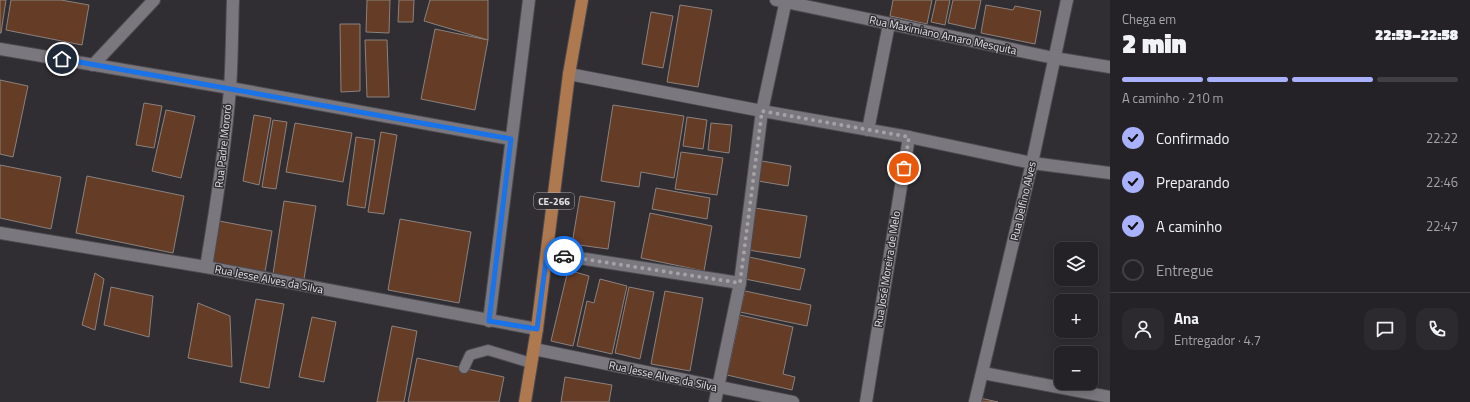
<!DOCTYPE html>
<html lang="pt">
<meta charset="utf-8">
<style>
:root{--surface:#242226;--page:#2c2a2e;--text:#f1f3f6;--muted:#a3a4a7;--line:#413f43;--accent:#a9b0fc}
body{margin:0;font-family:"Titillium Web",sans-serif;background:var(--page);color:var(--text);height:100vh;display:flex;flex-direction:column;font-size:15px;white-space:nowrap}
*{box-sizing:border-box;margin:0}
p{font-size:13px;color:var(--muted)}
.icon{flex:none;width:22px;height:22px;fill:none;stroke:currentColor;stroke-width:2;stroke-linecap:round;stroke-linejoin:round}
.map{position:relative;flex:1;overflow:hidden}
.sheet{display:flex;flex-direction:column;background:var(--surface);width:360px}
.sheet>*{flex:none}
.tools{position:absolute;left:1054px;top:242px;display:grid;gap:8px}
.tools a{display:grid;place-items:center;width:44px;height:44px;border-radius:8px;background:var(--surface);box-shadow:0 2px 10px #0003,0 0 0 1px var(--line);font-size:20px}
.pin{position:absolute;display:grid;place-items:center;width:34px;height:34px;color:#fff;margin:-17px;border:2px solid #fff;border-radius:50%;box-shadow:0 1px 4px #0007}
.courier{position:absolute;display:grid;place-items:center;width:40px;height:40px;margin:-20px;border:3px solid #1a73e8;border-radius:50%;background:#fff;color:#222;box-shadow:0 1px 5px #0007}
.headline em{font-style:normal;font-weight:800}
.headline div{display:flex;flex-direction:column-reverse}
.headline{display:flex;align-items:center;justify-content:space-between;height:68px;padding:0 12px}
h1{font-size:26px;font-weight:800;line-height:30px}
.bar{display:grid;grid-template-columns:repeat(4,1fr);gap:6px 4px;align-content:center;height:48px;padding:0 12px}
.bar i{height:5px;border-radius:3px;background:var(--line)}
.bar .on{background:var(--accent)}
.bar p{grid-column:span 4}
.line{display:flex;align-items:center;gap:10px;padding:0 12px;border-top:1px solid var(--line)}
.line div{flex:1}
.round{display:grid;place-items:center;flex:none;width:42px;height:42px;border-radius:12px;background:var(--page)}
ol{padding:0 12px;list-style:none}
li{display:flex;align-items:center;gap:12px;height:44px}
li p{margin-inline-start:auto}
li .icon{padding:4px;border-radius:50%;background:var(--accent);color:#111;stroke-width:4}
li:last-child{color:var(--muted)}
li i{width:22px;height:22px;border:2px solid var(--line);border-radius:50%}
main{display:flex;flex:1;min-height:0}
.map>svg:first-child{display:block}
.building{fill:#653c26;stroke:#8a827e}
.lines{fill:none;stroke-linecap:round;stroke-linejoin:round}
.lane-casing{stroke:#4d4a50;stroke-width:12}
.street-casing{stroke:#4d4a50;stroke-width:14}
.primary-casing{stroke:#4d4a50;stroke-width:14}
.lane{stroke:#7a777e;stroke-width:10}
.street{stroke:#7a777e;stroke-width:12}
.primary{stroke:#af794f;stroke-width:12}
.done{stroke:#a5a3a7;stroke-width:4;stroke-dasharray:0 7.2}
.route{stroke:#1a73e8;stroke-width:5}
.labels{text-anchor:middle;stroke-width:3;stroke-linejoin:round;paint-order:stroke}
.shield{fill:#302d33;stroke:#aeacb0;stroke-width:1}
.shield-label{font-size:10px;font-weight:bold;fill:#e4e2e6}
.street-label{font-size:11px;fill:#e4e2e6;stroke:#302d33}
</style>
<main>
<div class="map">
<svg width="1110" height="402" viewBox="0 0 1110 402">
<rect width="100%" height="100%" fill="#302d33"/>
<g class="building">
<polygon points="0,0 6,0 1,33 0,33"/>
<polygon points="11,0 61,0 89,5 82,45 6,30"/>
<polygon points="367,0 390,0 389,33 366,32"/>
<polygon points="399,0 414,0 413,22 398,22"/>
<polygon points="430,0 488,0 488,40 424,21"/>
<polygon points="893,0 932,0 927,24 890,16"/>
<polygon points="936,0 950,0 945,25 931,22"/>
<polygon points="953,0 981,0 975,29 948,23"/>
<polygon points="680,5 712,10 698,87 667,82"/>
<polygon points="986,5 1013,10 1015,6 1041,11 1035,44 981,33"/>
<polygon points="651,12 673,16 663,68 642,64"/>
<polygon points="340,24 360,24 360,91 341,92"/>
<polygon points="435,29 488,40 475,110 421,99"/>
<polygon points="365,40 387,40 389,97 367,97"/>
<polygon points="0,80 28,86 13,157 0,154"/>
<polygon points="144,103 162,106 154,148 136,145"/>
<polygon points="613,105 684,116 674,178 641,172 639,187 601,181"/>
<polygon points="166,110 195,116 181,178 152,171"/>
<polygon points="254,115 271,118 259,185 243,181"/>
<polygon points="687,117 707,120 703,149 683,146"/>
<polygon points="273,120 287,122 276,189 262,187"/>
<polygon points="295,123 352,133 343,182 286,172"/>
<polygon points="711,123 732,125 729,153 708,150"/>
<polygon points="381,132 397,135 384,214 368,212"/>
<polygon points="356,137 375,140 365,208 347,205"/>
<polygon points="681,152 723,158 717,195 675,189"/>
<polygon points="762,161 791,166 788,186 758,181"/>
<polygon points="0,165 61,177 51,229 0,218"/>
<polygon points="87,176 184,196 173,253 76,233"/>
<polygon points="656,188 710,198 707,219 652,209"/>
<polygon points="580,196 615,202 608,249 572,244"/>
<polygon points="284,201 316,206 304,279 273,274"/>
<polygon points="755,208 807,216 800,258 748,250"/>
<polygon points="650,213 712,226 704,271 641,258"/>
<polygon points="400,219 471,232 459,303 388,290"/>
<polygon points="219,221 272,231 265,272 211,262"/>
<polygon points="749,257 805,269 800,290 745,279"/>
<polygon points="568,270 589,276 573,346 551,341"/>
<polygon points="95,273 104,279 95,330 82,325"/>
<polygon points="600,279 627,286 612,354 577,346 587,301 594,303"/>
<polygon points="111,287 153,296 149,337 104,325"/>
<polygon points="629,287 654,292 640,359 615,353"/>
<polygon points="665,291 703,298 690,371 651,364"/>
<polygon points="745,291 811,305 807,326 740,312"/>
<polygon points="256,299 284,304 269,388 240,382"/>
<polygon points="198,303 230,316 232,367 188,358"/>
<polygon points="740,315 793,327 783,374 795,377 792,390 727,375"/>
<polygon points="312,317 336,322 324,382 299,377"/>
<polygon points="392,326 417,331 404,402 377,402"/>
<polygon points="417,358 504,377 499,402 408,402"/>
<polygon points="565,377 612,385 609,402 561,402"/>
<polygon points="980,398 998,402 979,402"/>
</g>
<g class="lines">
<defs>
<polyline id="lane" points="464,368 470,355 488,350 531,363"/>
<g id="street">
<polyline points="776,0 1054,58 1110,67"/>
<polyline points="0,49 230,88 511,139"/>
<polyline points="93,65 154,0"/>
<polyline points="569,74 762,111 909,137 1032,163 1110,173"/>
<polyline points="868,130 889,24"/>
<polyline points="0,233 206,267 537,329"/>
<polyline points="547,253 740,283"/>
<path d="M206,267C216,208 225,149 230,89C232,59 232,29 233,0"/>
<polyline points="489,321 529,0"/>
<polyline points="534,349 793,402"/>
<polyline points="983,373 1110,397"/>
<polyline points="715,402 740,283 762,111 786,0"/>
<polyline points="866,402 909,137"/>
<polyline points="975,402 1032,163 1067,0"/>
</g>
<polyline id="primary" points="525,402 537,329 569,74 582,0"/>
</defs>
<use href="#lane" class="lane-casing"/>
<use href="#street" class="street-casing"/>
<use href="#primary" class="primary-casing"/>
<use href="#lane" class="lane"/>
<use href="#street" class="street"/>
<use href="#primary" class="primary"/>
</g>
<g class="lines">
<polyline class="done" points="564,256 740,283 762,111 909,137 904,168"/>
<polyline class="route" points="62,59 511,139 489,321 537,329 547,253 564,256"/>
</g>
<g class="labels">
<rect class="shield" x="534" y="193" width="40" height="16" rx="3"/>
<g class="shield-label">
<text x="554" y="205">CE-266</text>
</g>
<g class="street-label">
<text transform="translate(943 35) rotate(12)" y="4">Rua Maximiano Amaro Mesquita</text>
<text transform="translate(223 146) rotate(-84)" y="4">Rua Padre Mororó</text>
<text transform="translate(1023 201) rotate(-77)" y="4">Rua Delfino Alves</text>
<text transform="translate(887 269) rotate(-81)" y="4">Rua José Moreira de Melo</text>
<text transform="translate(269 279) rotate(11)" y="4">Rua Jesse Alves da Silva</text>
<text transform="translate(663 376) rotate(12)" y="4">Rua Jesse Alves da Silva</text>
</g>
</g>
</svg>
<div class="tools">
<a><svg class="icon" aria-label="layers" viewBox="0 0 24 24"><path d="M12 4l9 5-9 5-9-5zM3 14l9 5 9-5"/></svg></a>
<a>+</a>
<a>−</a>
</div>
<div class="pin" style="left:904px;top:168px;background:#ea580c"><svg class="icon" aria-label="bag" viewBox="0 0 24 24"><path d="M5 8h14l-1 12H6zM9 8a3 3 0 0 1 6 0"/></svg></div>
<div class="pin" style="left:62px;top:59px;background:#1f2937"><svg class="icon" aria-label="home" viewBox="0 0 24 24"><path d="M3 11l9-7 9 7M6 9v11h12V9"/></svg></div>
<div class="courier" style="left:564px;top:256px"><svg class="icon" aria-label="car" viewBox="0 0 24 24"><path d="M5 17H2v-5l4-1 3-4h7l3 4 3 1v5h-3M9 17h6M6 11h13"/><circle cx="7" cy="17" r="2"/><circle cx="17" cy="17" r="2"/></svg></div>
</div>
<section class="sheet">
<div class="headline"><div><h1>2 min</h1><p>Chega em</p></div><em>22:53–22:58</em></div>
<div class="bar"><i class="on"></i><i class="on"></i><i class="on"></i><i></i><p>A caminho · 210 m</p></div>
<ol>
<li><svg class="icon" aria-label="check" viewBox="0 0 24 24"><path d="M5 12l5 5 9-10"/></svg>Confirmado<p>22:22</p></li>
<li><svg class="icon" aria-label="check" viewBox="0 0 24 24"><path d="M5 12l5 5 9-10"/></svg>Preparando<p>22:46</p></li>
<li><svg class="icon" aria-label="check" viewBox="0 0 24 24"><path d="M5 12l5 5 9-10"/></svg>A caminho<p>22:47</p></li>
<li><i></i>Entregue</li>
</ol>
<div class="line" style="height:72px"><a class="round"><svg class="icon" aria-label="person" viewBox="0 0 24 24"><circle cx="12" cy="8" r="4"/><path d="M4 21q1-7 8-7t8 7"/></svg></a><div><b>Ana</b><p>Entregador · 4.7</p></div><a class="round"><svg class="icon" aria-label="chat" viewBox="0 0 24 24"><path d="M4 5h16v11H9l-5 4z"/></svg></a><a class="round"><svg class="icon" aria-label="phone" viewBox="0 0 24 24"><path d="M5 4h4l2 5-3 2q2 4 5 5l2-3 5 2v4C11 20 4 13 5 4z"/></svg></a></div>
</section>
</main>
